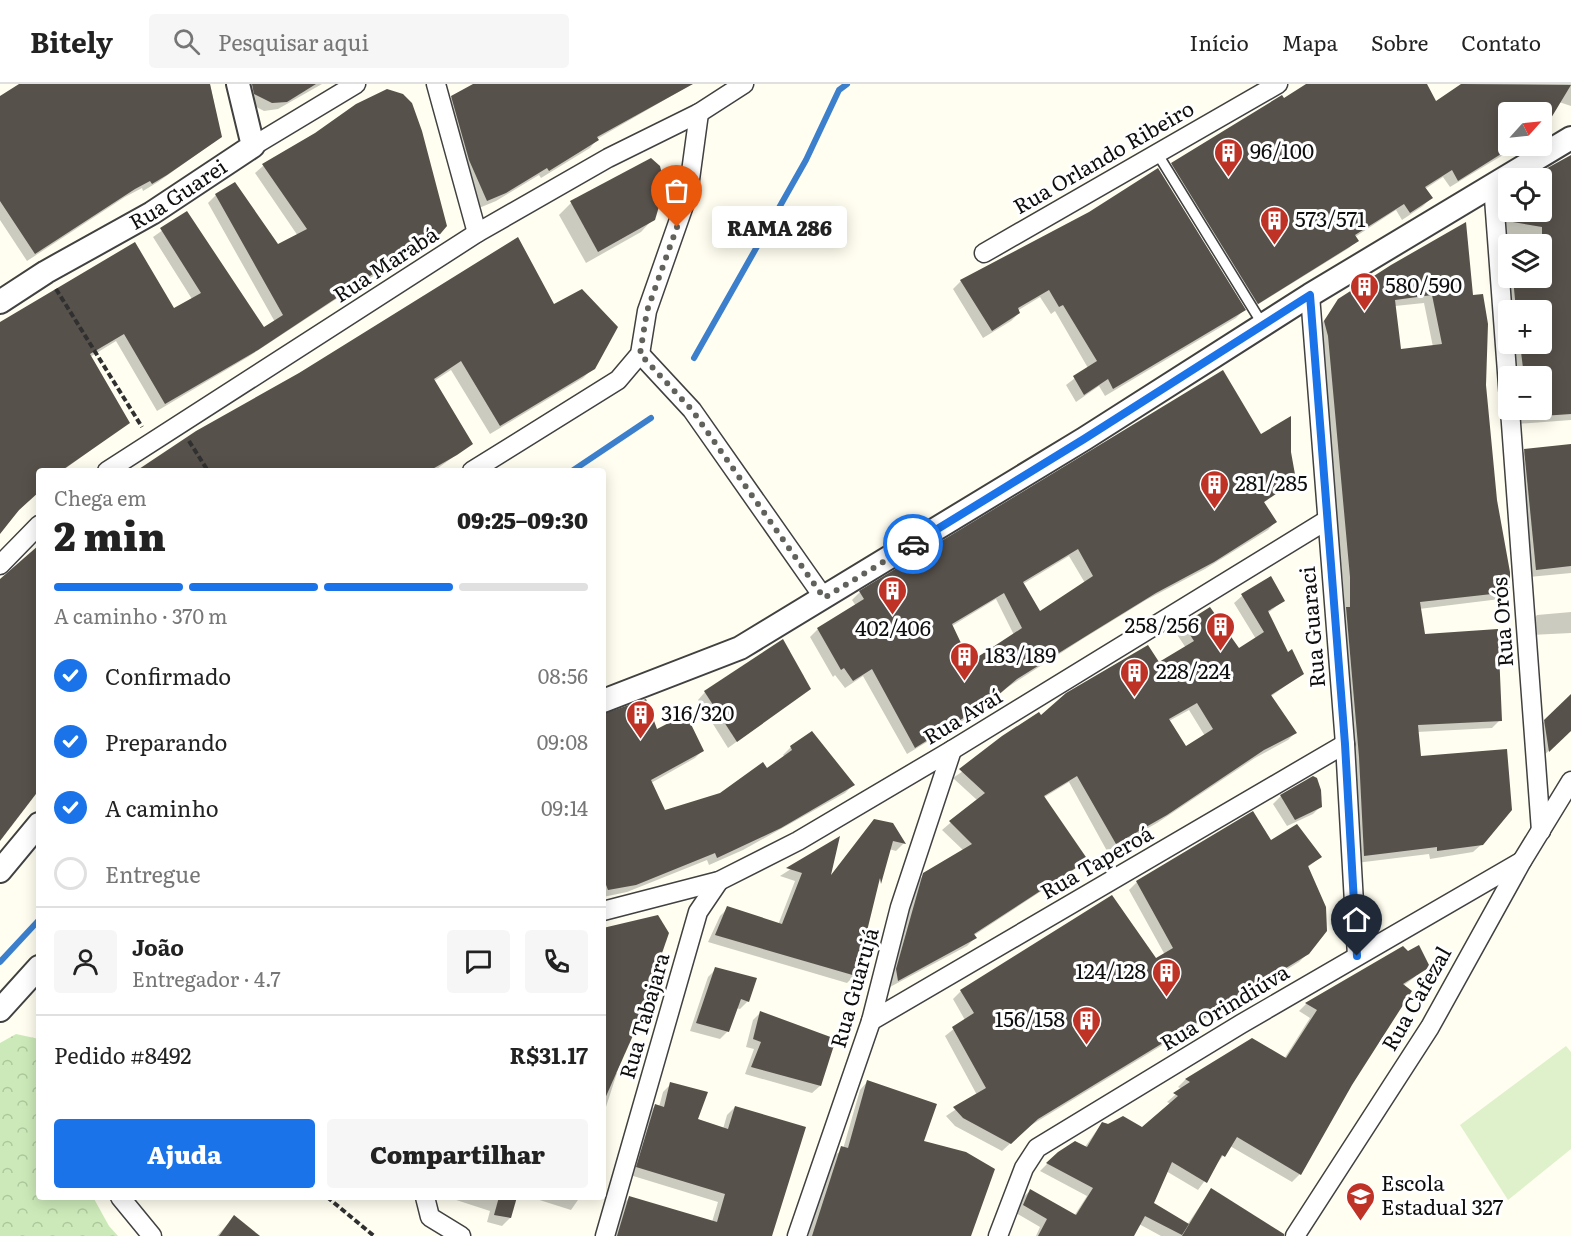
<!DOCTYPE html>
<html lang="pt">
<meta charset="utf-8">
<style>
:root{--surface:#fff;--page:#f6f6f6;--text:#222;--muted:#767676;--line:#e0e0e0;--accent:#1a73e8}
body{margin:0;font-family:Literata,serif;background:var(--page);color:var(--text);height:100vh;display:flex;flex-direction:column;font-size:22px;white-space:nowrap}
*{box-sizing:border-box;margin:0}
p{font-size:20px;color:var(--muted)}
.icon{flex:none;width:33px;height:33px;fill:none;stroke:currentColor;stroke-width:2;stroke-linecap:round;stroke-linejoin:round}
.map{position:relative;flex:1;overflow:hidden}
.side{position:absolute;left:36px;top:384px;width:570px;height:732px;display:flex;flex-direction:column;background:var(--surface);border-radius:6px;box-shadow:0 3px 15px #0003}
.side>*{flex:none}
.needle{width:39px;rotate:63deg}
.fabs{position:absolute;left:1498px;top:18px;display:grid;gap:12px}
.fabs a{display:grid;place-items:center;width:54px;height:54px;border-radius:6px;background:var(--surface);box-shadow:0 3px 15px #0003;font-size:30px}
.pin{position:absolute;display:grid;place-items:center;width:51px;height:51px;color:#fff;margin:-62px -26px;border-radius:50% 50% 50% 0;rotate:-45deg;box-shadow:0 0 6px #0007}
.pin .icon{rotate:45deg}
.courier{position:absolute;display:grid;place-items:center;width:60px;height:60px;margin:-30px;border:4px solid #1a73e8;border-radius:50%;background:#fff;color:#222;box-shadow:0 2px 8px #0007}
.bubble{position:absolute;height:42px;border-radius:6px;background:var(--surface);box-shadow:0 3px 15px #0003;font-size:20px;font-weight:800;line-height:42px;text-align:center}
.headline em{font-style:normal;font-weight:800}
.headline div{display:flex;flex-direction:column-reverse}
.headline{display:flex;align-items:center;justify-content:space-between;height:102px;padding:0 18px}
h1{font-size:39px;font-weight:800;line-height:45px}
.bar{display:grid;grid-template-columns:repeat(4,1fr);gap:9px 6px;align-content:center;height:72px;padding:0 18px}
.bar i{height:8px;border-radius:4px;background:var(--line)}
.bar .active{background:var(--accent)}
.bar p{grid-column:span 4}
.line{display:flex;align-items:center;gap:15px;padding:0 18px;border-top:2px solid var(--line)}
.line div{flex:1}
.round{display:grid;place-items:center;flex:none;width:63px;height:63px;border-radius:6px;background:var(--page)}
ol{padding:0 18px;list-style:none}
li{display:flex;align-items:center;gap:18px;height:66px}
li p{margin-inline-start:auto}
li .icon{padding:6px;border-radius:50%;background:var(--accent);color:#fff;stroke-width:4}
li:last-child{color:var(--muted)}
li i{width:33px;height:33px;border:3px solid var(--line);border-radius:50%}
.cta{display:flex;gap:12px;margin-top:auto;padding:12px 18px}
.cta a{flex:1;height:69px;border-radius:6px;background:var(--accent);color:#fff;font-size:24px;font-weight:800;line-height:69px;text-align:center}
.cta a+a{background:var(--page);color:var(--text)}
header{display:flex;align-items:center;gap:36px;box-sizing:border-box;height:84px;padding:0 30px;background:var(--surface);border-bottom:2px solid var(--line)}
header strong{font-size:28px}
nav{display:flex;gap:33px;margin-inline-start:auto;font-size:21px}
.search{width:420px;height:54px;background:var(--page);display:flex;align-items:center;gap:15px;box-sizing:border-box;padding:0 21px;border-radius:6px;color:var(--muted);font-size:22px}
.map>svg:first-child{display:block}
.park{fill:url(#park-crowns)}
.pitch{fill:#dff1cb}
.shadow{fill:#0003;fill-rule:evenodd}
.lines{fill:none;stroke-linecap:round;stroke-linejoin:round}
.stream{stroke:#3c80cd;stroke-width:6}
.building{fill:#57514b;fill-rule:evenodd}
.service-casing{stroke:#414141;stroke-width:12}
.minor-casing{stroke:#414141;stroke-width:21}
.tertiary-casing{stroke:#414141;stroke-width:26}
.path{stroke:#303030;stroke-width:4;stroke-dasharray:6 3;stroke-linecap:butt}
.service{stroke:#fff;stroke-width:9}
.minor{stroke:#fff;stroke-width:18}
.tertiary{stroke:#fff;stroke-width:22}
.done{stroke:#62625d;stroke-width:6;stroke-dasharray:0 10.8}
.route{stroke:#1a73e8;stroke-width:8}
.labels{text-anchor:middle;stroke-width:6;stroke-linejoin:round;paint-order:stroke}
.poi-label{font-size:21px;fill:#0e0e0e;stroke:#fff;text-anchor:start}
.street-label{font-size:21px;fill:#0e0e0e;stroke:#fff}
</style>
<header>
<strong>Bitely</strong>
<div class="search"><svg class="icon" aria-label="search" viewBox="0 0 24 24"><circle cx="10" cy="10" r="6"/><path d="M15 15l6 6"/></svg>Pesquisar aqui</div>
<nav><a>Início</a><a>Mapa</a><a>Sobre</a><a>Contato</a></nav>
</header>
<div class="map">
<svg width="1571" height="1152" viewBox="0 0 1571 1152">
<defs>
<pattern id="park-crowns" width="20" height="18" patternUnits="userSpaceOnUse" patternTransform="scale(1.5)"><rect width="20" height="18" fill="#cceab9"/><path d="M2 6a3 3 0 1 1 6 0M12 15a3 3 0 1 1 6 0" fill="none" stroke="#aec89e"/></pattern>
</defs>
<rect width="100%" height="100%" fill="#fffef0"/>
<polygon class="park" points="16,950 39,955 39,1113 93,1113 109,1142 118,1152 0,1152 0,959"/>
<polygon class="pitch" points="1566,962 1571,968 1571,1065 1508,1116 1460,1041"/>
<g class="shadow">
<polygon points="21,0 210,0 221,53 158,98 143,107 142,104 125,113 27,177 0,136 0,15"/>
<polygon points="241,0 322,0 278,25 264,27 247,18"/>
<polygon points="476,0 692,0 597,55 590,64 541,94 539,91 496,117 479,124 444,21 452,13"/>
<polygon points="1309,0 1425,0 1435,20 1443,17 1466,0 1571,0 1571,22 1559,18 1542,44 1542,28 1509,28 1509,62 1518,62 1450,103 1443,93 1425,105 1431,114 1423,122 1402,136 1396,126 1355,153 1357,157 1349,164 1249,226 1164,88 1172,80"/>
<polygon points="316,50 434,154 426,163 359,200 248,273 157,327 116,257 90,273 128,339 62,387 39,387 39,406 0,446 0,243 173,226 192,215 153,153 187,129 263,245 275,238 208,119 216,111 278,162 298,152 255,89 263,82"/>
<path d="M1571,73V336L1516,340L1515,326H1542V292H1515L1511,260H1542V226H1509L1503,156L1509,117V128H1542V94H1533ZM1509,160H1542V194H1509Z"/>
<polygon points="571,119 653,135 641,148 586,179 559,131"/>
<path d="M1392,182L1472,213L1485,301L1495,416L1508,507L1500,515L1419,525L1423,551L1500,636L1492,644L1417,648L1419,674L1482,760L1473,768L1430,775L1429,770L1356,779L1343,501L1321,261L1317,246L1339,216ZM1424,219L1433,263L1400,266L1395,222Z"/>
<polygon points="961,197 1244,226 1236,234 1105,312 1099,302 1076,318 1066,301 1088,284 1055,227 1051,230 1040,213 1017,227 1019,229 1011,237 983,254 953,205"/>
<polygon points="553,222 593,284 583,294 490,350 451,286 434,297 471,360 434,387 433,384 428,387 139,387"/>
<path d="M1261,352L1290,368L1295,396L1263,419L1275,438L1268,446L1205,485L1146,516L1081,556L1008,603L982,625L907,670L863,592L845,604L835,591L833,593L810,553L818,545L856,522L852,516L860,508ZM1069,472L1085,499L1039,529L1023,500ZM996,515L1014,551L969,581L952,542Z"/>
<polygon points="1571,361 1571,489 1529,493 1517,375 1525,367"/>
<path d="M1242,512L1283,517L1268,529L1287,570L1302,590L1270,613L1295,649L1288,656L1255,674L1157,739L1107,767L1069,698L1043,714L1086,776L1078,783L973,852L975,854L967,862L890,903L889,894L916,799L924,791L964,767L942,746L977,716L953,694L1040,633L1158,580L1186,564L1176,549L1184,541L1238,566L1256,555L1234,519ZM1189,626L1205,652L1186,664L1169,637Z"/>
<polygon points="1571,528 1571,549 1531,551 1530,539 1537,531"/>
<polygon points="809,605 728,664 698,616 705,608"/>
<polygon points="1571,612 1571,646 1542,673 1537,645"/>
<polygon points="603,632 656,647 703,666 695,674 651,699 665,728 721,710 767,686 785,673 783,671 791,663 853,701 845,709 743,766 709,781 707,776 627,808 603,813"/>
<polygon points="1313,694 1321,722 1313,730 1287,742 1273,720 1281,712"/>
<polygon points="874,737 904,759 896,767 889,765 877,802 855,891 847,899 708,858 720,832 728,824 778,841 795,797 780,792 838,755 829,794"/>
<polygon points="1270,758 1320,773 1307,784 1308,869 1299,878 1028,1043 1002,1067 955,1042 946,1032 977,1011 945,952 965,936 953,915 961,907 1156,876 1165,871 1129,806 1137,798"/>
<polygon points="603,847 615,988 617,989 603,1032"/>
<polygon points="1403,864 1428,883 1403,902 1300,1090 1292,1098 1230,1062 1198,1106 1166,1087 1152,1120 1187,1141 1211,1106 1267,1152 1161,1152 1139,1140 1133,1152 1036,1152 1040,1143 1016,1129 1022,1114 1030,1107 1074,1132 1087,1112 1040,1087 1047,1080 1075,1059 1085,1063 1102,1039 1142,1044 1171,1020 1167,1018 1182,1005 1178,1003 1185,996 1252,956 1284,975 1310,934 1299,927 1306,920"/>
<polygon points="716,885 748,917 740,925 736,924 728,947 720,955 690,947 708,893"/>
<polygon points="761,928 820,1002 812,1009 745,990 754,965 746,963 753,936"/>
<polygon points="867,998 922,1059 970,1152 808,1152 834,1072 843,1065 860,1006"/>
<polygon points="671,1000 696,1036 723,1045 727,1031 735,1023 769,1152 611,1152 621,1122 629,1114 712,1138 718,1118 630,1091 647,1030 655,1022 659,1023 663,1008"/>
<polygon points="447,1113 515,1113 510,1134 502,1142 487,1138 490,1127"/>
<polygon points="530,1113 580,1113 571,1126"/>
<polygon points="234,1133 258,1152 217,1152"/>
</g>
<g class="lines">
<g class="stream">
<polyline points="694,274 806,76 839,6 847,0"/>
<polyline points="572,387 651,334"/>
<polyline points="0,878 39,836"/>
</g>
</g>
<g class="building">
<polygon points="19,0 210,0 222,53 167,91 152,100 150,97 135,105 35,170 0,117 0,12"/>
<polygon points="252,0 316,0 287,18 272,19 254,10"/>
<polygon points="473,0 693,0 597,53 599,56 549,87 547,84 506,109 487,117 469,76 451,12"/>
<polygon points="1306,0 1427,0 1436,17 1461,0 1571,1 1542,49 1542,28 1509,28 1509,65 1458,97 1452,86 1425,103 1433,114 1410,129 1404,120 1355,151 1359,157 1258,220 1171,79 1282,11 1284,14"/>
<polygon points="387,5 403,10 412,19 422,47 447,142 436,155 368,193 258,266 165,320 124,250 90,270 130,339 61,387 39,387 39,408 19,426 0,450 0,238 135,158 174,224 201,209 160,144 187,127 264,243 283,231 215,110 235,98 278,160 307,145 262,80 315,49 356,20"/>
<polygon points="1571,71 1571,330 1542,332 1542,292 1524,292 1520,260 1542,260 1542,226 1516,226 1513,194 1542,194 1542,143 1507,137 1506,128 1542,128 1542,87"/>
<polygon points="651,74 660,82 665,102 655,136 598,168 570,117"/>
<polygon points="1158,84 1246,226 1113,305 1108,295 1084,311 1073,292 1097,277 1063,221 1059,223 1049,206 1018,224 1020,229 992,247 960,196 1089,128"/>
<path d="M1466,138L1473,211L1483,210L1488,240L1486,301L1497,416L1510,488V508L1420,518L1425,550L1498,545L1502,637L1418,641L1421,672L1507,665L1512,726L1483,761L1437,767V763L1364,772L1359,673L1346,523H1350V493L1328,252L1324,237L1338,215L1391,181ZM1432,211L1442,260L1401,265L1395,216Z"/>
<polygon points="518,153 554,220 582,205 618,243 595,285 500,342 461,277 434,295 473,360 457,371 429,387 136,387 196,347 299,289"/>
<path d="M1223,286L1261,350L1291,332V368L1296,396L1264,418L1277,438L1214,478L1156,509L1091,549L1017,595L991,617L915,664L872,585L853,597L844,584L841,586L817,544L864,515L859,507ZM1078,465L1093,492L1040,527L1023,498ZM1004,509L1022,544L970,578L952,540Z"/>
<polygon points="1571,360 1571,482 1536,486 1524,365"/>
<polygon points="39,461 39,706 0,757 0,495"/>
<path d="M1271,492L1285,517L1268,527L1288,568L1292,565L1304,590L1271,611L1297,649L1264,666L1167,731L1116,760L1077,692L1044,712L1088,776L974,850L977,854L898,897L896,885L923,789L972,760L949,737L985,709L959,685L1002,652L1039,628L1041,631L1066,609L1148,561L1159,578L1194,557L1183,540L1210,523L1239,564L1264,548L1241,510ZM1197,619L1213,645L1186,662L1169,635Z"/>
<polygon points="783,555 811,605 737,658 704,607"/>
<polygon points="1571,610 1571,647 1549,668 1544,636"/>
<polygon points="646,615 657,645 686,630 704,667 651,696 665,726 720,709 763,678 767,684 792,666 790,662 812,647 855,701 781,744 717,774 715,769 636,801 608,806 603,793 603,630"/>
<polygon points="1313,692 1317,694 1321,706 1322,723 1295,736 1280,711"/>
<polygon points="1253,727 1271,756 1297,740 1322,773 1308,782 1326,823 1327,847 1309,870 1038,1035 1011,1060 963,1034 953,1023 986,1004 952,943 974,929 960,906 1112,811 1156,874 1173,864 1136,797"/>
<polygon points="874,735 893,739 906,760 893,757 881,800 880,794 856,892 715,851 727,822 782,840 802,789 786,784 840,752 831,791"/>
<polygon points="658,831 669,849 635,947 603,1019 603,844"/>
<polygon points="1419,861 1430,883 1403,900 1412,907 1352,1001 1301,1091 1237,1053 1225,1073 1222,1071 1207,1099 1172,1078 1154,1119 1189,1140 1182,1151 1145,1132 1134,1152 1038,1152 1047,1135 1023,1121 1030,1105 1076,1131 1093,1104 1046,1079 1058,1068 1075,1057 1087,1063 1102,1038 1108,1040 1123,1032 1142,1043 1178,1012 1173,1009 1190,998 1185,995 1252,954 1286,974 1317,926 1305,919 1403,862 1408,867"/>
<polygon points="715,883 757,894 749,918 741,915 729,948 696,939"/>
<polygon points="760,927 836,955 821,1002 751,983 761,958 753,955"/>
<polygon points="867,996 937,1020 924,1057 966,1068 995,1085 971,1152 812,1152 841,1062 848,1064"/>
<polygon points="670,998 708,1008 698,1035 728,1045 735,1022 806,1043 772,1152 617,1152 629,1112 717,1138 725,1110 636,1083 655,1020 664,1023"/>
<polygon points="1211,1104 1284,1150 1284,1152 1182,1152"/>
<polygon points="499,1113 517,1113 511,1134 494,1131"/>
<polygon points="234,1131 260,1152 219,1152"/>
</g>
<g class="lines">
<defs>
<polyline id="service" points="1157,69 1263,241"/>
<g id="minor">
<polyline points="436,0 477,149"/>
<polyline points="253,62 356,0"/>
<polyline points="1493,101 1509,315"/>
<polyline points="984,169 1278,0"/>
<polyline points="1310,211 1345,660 1357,872"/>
<polyline points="640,270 692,326 824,514"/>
<polyline points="1510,326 1541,747"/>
<polyline points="107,387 477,149 608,74 699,29 744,0"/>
<polyline points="472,387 618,296 640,270 647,227 688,110 699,29"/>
<polyline points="0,481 39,441"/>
<polyline points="603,827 719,797 798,757 952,666 1327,436"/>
<polyline points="871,937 1345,660"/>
<polyline points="120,1113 152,1152"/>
<polyline points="425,1113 430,1133 461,1152"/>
<polyline points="605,1152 698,828 719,797"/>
<polyline points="797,1152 871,937 900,823 952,666"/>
<polyline points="998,1152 1024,1084 1037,1064 1241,940 1522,777"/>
<polyline points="1295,1152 1430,943 1522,777 1571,697"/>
</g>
<g id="tertiary">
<path id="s1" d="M0,218L46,188L152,129L253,62L238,0"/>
<polyline points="603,617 740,564 1084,355 1310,211 1571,54"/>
<polyline points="0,787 39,740"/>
<polyline points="0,926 39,883"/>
</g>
</defs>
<use href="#service" class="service-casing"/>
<use href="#minor" class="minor-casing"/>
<use href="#tertiary" class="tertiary-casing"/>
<g class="path">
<polyline points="56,205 142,343"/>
<polyline points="189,357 208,387"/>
<polyline points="327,1113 374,1152"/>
</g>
<use href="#service" class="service"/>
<use href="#minor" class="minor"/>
<use href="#tertiary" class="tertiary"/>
</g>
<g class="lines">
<polyline class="done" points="677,143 647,227 640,270 692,326 824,514 913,460"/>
<polyline class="route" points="913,460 1084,355 1310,211 1345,660 1357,872"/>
</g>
<defs>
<symbol id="building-pin" viewBox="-11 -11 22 30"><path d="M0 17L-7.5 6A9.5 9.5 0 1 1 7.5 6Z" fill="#bf3326" stroke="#fff"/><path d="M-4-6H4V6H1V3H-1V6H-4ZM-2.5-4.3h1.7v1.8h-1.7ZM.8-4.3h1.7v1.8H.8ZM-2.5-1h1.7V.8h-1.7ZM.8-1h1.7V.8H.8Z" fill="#fff"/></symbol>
<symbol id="school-pin" viewBox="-11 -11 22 30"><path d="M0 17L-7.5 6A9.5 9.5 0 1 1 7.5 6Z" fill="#bf3326" stroke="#fff"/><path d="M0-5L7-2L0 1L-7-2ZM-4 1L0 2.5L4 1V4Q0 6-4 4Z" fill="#fff"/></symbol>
</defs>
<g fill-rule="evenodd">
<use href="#building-pin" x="1212" y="52" width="33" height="45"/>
<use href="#building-pin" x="1258" y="120" width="33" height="45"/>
<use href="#building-pin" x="1348" y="186" width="33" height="45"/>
<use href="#building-pin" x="1198" y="384" width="33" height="45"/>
<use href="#building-pin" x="876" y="490" width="33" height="45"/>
<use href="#building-pin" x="1204" y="526" width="33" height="45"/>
<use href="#building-pin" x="948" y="556" width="33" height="45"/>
<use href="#building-pin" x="1118" y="572" width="33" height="45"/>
<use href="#building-pin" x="624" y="614" width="33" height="45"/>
<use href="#building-pin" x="1150" y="872" width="33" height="45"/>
<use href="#building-pin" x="1070" y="920" width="33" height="45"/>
<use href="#school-pin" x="1344" y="1096" width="33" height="45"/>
</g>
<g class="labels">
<g class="poi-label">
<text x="1250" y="75">96/100</text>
<text x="1295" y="143">573/571</text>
<text x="1385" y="209">580/590</text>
<text x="1235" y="407">281/285</text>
<text x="1199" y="549" text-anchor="end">258/256</text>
<text x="893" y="552" text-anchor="middle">402/406</text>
<text x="985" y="579">183/189</text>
<text x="1156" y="595">228/224</text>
<text x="661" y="637">316/320</text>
<text x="1146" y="895" text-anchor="end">124/128</text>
<text x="1065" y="943" text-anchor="end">156/158</text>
<text x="1381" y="1107">Escola<tspan x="1381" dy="24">Estadual 327</tspan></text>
</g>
<g class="street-label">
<text transform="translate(1104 74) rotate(-30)" y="7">Rua Orlando Ribeiro</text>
<text dy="7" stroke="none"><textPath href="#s1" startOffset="208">Rua Guarei</textPath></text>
<text transform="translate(386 181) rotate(-33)" y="7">Rua Marabá</text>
<text transform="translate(1503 538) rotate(-94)" y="7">Rua Orós</text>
<text transform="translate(1313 543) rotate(-95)" y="7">Rua Guaraci</text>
<text transform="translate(963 633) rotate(-31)" y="7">Rua Avaí</text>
<text transform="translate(1097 779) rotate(-30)" y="7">Rua Taperoá</text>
<text transform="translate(855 904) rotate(-74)" y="7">Rua Guarujá</text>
<text transform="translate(1417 915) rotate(-60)" y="7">Rua Cafezal</text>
<text transform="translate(1225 924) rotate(-31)" y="7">Rua Orindiúva</text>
<text transform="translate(645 932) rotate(-74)" y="7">Rua Tabajara</text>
</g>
</g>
</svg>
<div class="fabs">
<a><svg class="needle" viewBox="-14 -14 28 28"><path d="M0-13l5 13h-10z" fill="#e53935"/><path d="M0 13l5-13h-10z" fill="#767676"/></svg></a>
<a><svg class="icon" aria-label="locate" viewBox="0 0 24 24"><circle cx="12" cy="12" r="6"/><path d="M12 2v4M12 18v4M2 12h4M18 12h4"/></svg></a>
<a><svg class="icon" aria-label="layers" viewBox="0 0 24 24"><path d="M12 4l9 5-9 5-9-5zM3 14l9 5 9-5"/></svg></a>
<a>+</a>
<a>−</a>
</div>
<div class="pin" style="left:677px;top:143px;background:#ea580c"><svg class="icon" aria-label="bag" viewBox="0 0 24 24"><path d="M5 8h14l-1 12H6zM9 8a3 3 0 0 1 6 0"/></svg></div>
<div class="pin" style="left:1357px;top:872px;background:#1f2937"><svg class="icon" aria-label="home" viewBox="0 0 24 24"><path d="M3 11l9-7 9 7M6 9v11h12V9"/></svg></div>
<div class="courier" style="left:913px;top:460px"><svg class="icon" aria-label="car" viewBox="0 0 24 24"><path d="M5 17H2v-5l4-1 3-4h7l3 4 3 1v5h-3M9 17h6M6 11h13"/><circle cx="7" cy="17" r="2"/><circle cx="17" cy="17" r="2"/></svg></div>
<div class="bubble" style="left:712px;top:122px;width:135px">RAMA 286</div>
<section class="side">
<div class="headline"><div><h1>2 min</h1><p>Chega em</p></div><em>09:25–09:30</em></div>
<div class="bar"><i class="active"></i><i class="active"></i><i class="active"></i><i></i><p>A caminho · 370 m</p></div>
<ol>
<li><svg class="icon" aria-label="check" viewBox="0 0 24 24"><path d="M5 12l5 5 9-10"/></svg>Confirmado<p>08:56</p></li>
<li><svg class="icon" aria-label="check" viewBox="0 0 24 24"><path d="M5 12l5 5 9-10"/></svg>Preparando<p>09:08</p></li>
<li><svg class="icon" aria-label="check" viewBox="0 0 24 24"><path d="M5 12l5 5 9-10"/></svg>A caminho<p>09:14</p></li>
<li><i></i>Entregue</li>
</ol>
<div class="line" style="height:108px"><a class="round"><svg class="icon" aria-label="person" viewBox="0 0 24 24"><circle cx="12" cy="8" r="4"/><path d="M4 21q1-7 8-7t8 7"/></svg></a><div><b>João</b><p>Entregador · 4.7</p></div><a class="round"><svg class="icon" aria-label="chat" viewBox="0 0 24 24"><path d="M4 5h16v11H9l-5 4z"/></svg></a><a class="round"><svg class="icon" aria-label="phone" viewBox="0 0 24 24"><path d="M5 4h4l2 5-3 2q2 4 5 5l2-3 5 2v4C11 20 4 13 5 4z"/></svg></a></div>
<div class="line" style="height:78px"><div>Pedido #8492</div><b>R$31.17</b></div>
<div class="cta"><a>Ajuda</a><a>Compartilhar</a></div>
</section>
</div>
